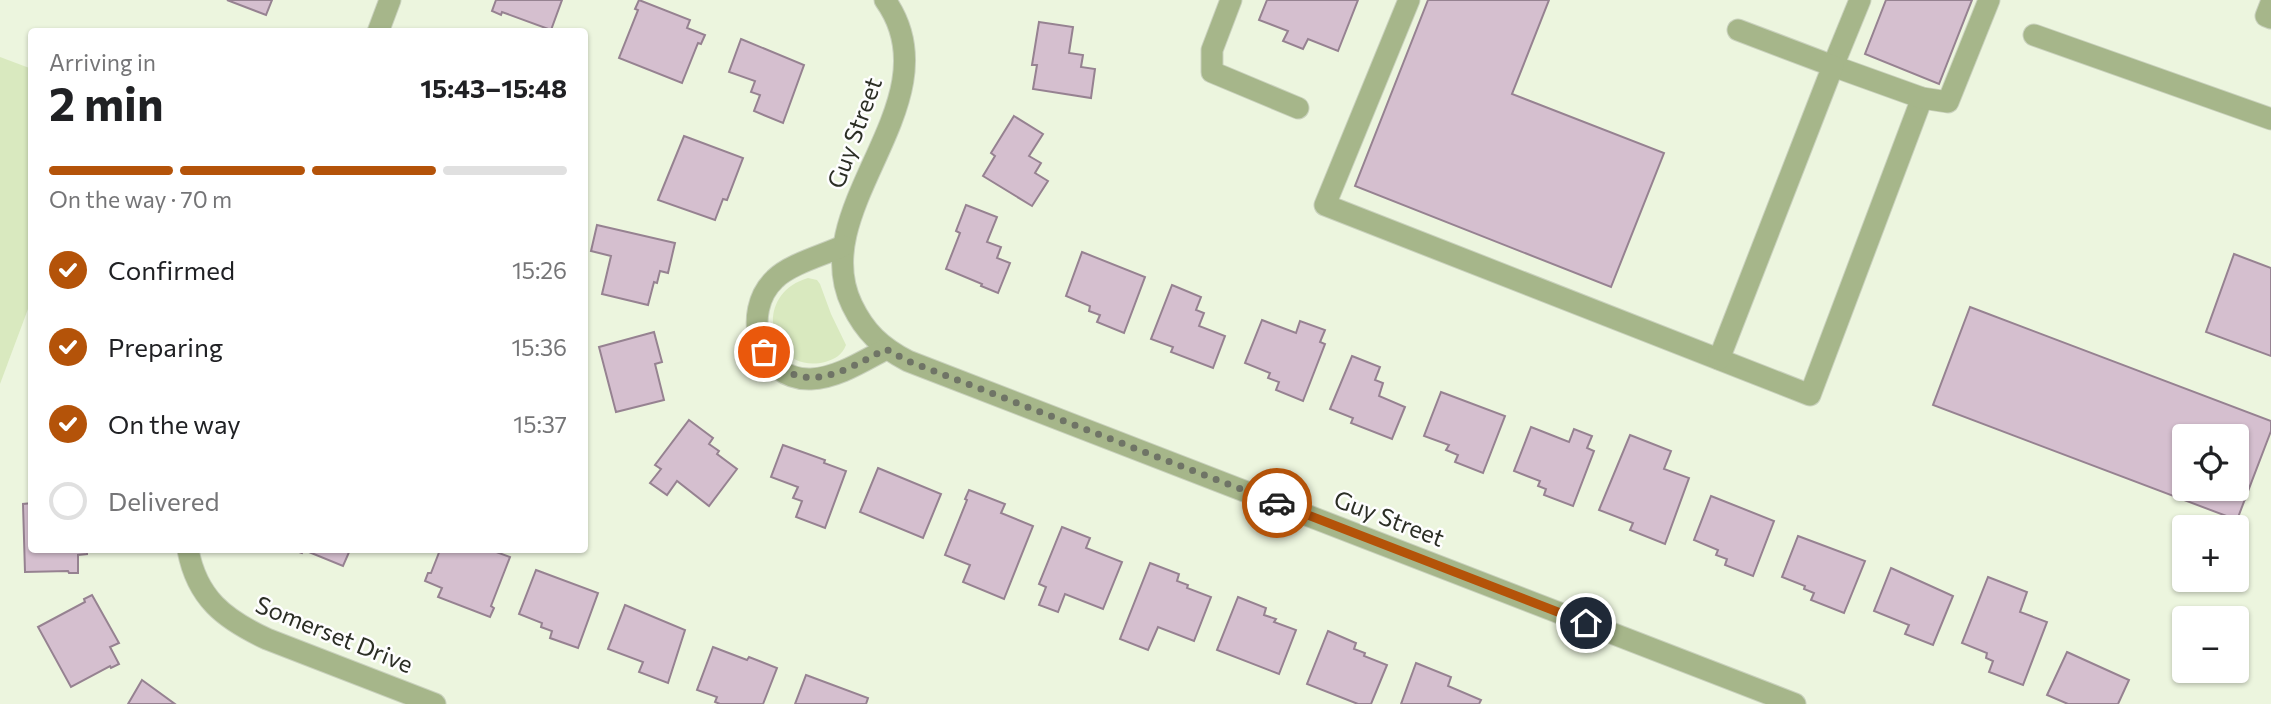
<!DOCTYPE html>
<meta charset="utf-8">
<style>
:root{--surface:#fff;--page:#f6f6f6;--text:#202124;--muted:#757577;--line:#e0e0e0;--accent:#b45309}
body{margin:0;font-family:Commissioner,sans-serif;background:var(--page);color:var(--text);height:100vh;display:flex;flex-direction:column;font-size:26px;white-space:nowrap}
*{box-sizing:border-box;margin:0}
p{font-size:23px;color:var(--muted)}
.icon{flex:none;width:38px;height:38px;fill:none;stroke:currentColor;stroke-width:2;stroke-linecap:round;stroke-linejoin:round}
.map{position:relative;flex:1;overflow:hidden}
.drawer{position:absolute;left:28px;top:28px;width:560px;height:525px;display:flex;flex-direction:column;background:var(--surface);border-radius:7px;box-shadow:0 2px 5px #0004}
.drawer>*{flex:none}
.controls{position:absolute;left:2172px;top:424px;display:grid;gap:14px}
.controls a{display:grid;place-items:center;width:77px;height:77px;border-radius:7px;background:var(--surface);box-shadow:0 2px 5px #0004;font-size:35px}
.pin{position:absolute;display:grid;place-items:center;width:60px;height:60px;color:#fff;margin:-30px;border:4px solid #fff;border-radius:50%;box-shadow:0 2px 7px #0007}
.courier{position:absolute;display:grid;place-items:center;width:70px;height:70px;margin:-35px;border:5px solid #b45309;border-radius:50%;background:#fff;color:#222;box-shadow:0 2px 9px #0007}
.head em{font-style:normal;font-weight:700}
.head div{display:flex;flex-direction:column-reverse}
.head{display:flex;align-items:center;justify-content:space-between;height:119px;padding:0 21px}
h1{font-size:46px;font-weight:700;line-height:52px}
.bar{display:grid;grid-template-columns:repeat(4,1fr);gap:10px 7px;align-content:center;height:84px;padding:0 21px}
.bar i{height:9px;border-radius:5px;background:var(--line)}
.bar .active{background:var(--accent)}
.bar p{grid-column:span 4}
ol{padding:0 21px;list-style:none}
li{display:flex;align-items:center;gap:21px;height:77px}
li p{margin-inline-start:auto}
li .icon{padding:7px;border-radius:50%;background:var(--accent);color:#fff;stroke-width:4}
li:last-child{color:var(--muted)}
li i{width:38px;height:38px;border:4px solid var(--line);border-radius:50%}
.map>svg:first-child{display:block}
.green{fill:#d9e9bf}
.building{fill:#d5bfcf;stroke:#968291;stroke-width:2;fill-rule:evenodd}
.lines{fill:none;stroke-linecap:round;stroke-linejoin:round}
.minor-casing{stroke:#c9d1bd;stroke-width:23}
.minor{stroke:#a6b68a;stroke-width:21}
.done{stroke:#6f7466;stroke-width:7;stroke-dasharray:0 12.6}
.route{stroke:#b45309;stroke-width:9}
.labels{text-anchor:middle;stroke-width:5;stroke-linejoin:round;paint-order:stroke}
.street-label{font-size:24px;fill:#2b2e25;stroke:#fefefe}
</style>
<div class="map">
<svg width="2271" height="704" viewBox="0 0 2271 704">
<rect width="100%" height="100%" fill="#ecf5de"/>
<g class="green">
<polygon points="0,57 32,69 31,301 0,384"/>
<path d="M808,278L817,280L820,284L831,314L846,345C842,355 835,359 825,362C771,376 749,295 808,278Z"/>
</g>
<g class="building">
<polygon points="227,0 272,0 266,15"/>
<polygon points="496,0 562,0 551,30 502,12 501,15 492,11"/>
<polygon points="639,0 690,20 687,28 705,35 701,44 698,43 682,83 619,58 638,10 635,9"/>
<polygon points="1267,0 1358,0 1338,51 1308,39 1303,49 1283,41 1288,31 1259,20"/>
<polygon points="1428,0 1549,0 1512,94 1664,153 1611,287 1355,186"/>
<polygon points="1886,0 1972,0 1939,84 1865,54"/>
<polygon points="1039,22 1073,27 1069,53 1083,55 1081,67 1095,69 1091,98 1033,89 1037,65 1032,65"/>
<polygon points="741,39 804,65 783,123 754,111 760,95 751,92 755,81 729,72"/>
<polygon points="1014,116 1043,134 1029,156 1041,163 1035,173 1048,181 1032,206 983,176 995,156 991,153"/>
<polygon points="684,136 743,158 727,200 723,199 715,220 658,200"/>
<polygon points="966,205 997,217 987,242 1001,247 997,258 1010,263 998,293 981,286 982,284 946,269 960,233 956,231"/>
<polygon points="597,225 675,243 668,273 660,271 657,283 654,282 648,305 602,294 611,256 591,251"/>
<polygon points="1082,252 1145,277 1124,333 1097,322 1100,315 1089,311 1090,306 1066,296"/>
<polygon points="2234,254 2271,268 2271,356 2206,332"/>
<polygon points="1172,285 1201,297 1196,310 1204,313 1199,326 1225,336 1213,368 1171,352 1173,347 1151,339"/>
<path d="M1970,307L2271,421V431L2237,520L1933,405ZM2184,436H2236V488H2184Z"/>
<polygon points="1262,320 1296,333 1300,321 1325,330 1320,342 1325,344 1303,401 1276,390 1279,382 1268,378 1270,373 1245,363"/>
<polygon points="654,332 662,362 655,364 664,400 616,412 599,347"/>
<polygon points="1352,356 1380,367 1375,380 1383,383 1379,396 1405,407 1392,439 1351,423 1353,418 1330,409"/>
<polygon points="1441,392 1505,416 1483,473 1455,462 1458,455 1446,450 1449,445 1424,436"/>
<polygon points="689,420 713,438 709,444 719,451 717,454 737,469 709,506 677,481 667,495 650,483 661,469 655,465"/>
<polygon points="1531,427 1569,442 1574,429 1592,436 1587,448 1594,451 1573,506 1544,495 1546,489 1538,486 1540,481 1514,471"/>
<polygon points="1630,435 1671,451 1664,469 1689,478 1665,544 1630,530 1633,523 1599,510"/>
<polygon points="783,445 825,460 824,463 846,471 825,528 796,517 802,501 793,498 798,487 771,477"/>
<polygon points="878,468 941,494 923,538 860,512"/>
<polygon points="969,490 1005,504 1001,513 1033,526 1004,599 963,582 970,565 945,555 967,500 965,499"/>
<polygon points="1711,496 1774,521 1753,576 1725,565 1727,559 1716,555 1718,550 1694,540"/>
<polygon points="32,503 32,550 87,550 87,554 78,555 78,573 69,573 68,571 25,572 23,504"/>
<polygon points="1062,527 1090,538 1086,548 1122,562 1103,609 1065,594 1058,612 1039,605 1046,587 1039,584"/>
<polygon points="1798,536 1865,561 1844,613 1811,600 1814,593 1804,589 1805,586 1782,577"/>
<polygon points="293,550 350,550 343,566 304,550 302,553"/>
<polygon points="440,550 491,550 510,557 491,606 494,608 490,617 438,597 442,588 425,581 428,573 431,573"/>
<polygon points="1150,563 1179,574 1177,581 1188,585 1187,588 1211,597 1194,641 1158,627 1148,650 1120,639"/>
<polygon points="1891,568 1953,596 1933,645 1905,634 1909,625 1874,611"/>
<polygon points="536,570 598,593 578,648 550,638 552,631 541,627 542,623 519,614"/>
<polygon points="1988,577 2027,592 2020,612 2047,622 2023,685 1989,672 1993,661 1986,658 1987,653 1962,643"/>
<polygon points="92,595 119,643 110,647 119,664 111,668 110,666 71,687 38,627 85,602 84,599"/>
<polygon points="1238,597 1266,608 1264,615 1276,619 1274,622 1296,630 1279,674 1217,650"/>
<polygon points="625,605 685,630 668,683 639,672 643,662 608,649"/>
<polygon points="1328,631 1356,643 1354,649 1365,653 1364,656 1387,665 1371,704 1358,704 1307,684"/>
<polygon points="713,647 747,660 749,657 777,668 763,704 720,704 715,702 717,697 697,690"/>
<polygon points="2067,652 2129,680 2118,704 2068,704 2047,695"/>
<polygon points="1416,663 1451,677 1448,686 1481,700 1479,704 1401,704"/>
<polygon points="806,675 868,698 866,704 795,704"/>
<polygon points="142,680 175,704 128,704"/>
</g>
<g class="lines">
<defs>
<g id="minor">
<path d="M885,0C957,101 804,207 852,305C865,332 881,347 908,361L1795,704"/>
<polyline points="1231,0 1212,50 1212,72 1298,108"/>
<polyline points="1409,0 1325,205 1810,395 1922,98"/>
<polyline points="1860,0 1833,66 1922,98 1948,102 1989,0"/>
<polyline points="2271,3 2266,16 2271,18"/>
<polyline points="378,32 390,0"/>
<polyline points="2034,35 2271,119"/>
<path d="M843,246C824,255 790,264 775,279C740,312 759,381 811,379C837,378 863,361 886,349"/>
<polyline points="1719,359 1833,66 1738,30"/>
<path d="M188,550C197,598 224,619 267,639L435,704"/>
</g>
</defs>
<use href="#minor" class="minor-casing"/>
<use href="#minor" class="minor"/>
</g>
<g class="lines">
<path class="done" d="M764,352C803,398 842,372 886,349L908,361L1277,503"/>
<polyline class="route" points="1277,503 1586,623"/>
</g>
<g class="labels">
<g class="street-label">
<text transform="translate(855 133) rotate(-70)" y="8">Guy Street</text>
<text transform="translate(1389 519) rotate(21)" y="8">Guy Street</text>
<text transform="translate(334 635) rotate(22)" y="8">Somerset Drive</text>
</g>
</g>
</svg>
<div class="controls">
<a><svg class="icon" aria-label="locate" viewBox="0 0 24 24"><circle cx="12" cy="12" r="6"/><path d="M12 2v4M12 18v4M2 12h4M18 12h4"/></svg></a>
<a>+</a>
<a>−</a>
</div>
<div class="pin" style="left:764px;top:352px;background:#ea580c"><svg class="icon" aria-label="bag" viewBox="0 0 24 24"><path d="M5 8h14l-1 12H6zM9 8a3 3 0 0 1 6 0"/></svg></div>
<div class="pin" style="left:1586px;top:623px;background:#1f2937"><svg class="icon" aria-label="home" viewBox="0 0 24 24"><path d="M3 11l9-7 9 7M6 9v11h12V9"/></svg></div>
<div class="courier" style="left:1277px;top:503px"><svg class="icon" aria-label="car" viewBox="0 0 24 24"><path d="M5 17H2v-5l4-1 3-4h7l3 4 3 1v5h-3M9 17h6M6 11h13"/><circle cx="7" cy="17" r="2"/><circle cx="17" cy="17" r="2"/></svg></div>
<section class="drawer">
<div class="head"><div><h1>2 min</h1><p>Arriving in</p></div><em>15:43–15:48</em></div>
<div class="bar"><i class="active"></i><i class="active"></i><i class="active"></i><i></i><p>On the way · 70 m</p></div>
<ol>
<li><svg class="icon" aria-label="check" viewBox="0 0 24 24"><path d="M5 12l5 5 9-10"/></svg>Confirmed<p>15:26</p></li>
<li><svg class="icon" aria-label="check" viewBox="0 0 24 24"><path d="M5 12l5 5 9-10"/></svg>Preparing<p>15:36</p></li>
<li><svg class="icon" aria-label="check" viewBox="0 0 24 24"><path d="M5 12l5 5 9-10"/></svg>On the way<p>15:37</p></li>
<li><i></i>Delivered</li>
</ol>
</section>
</div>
